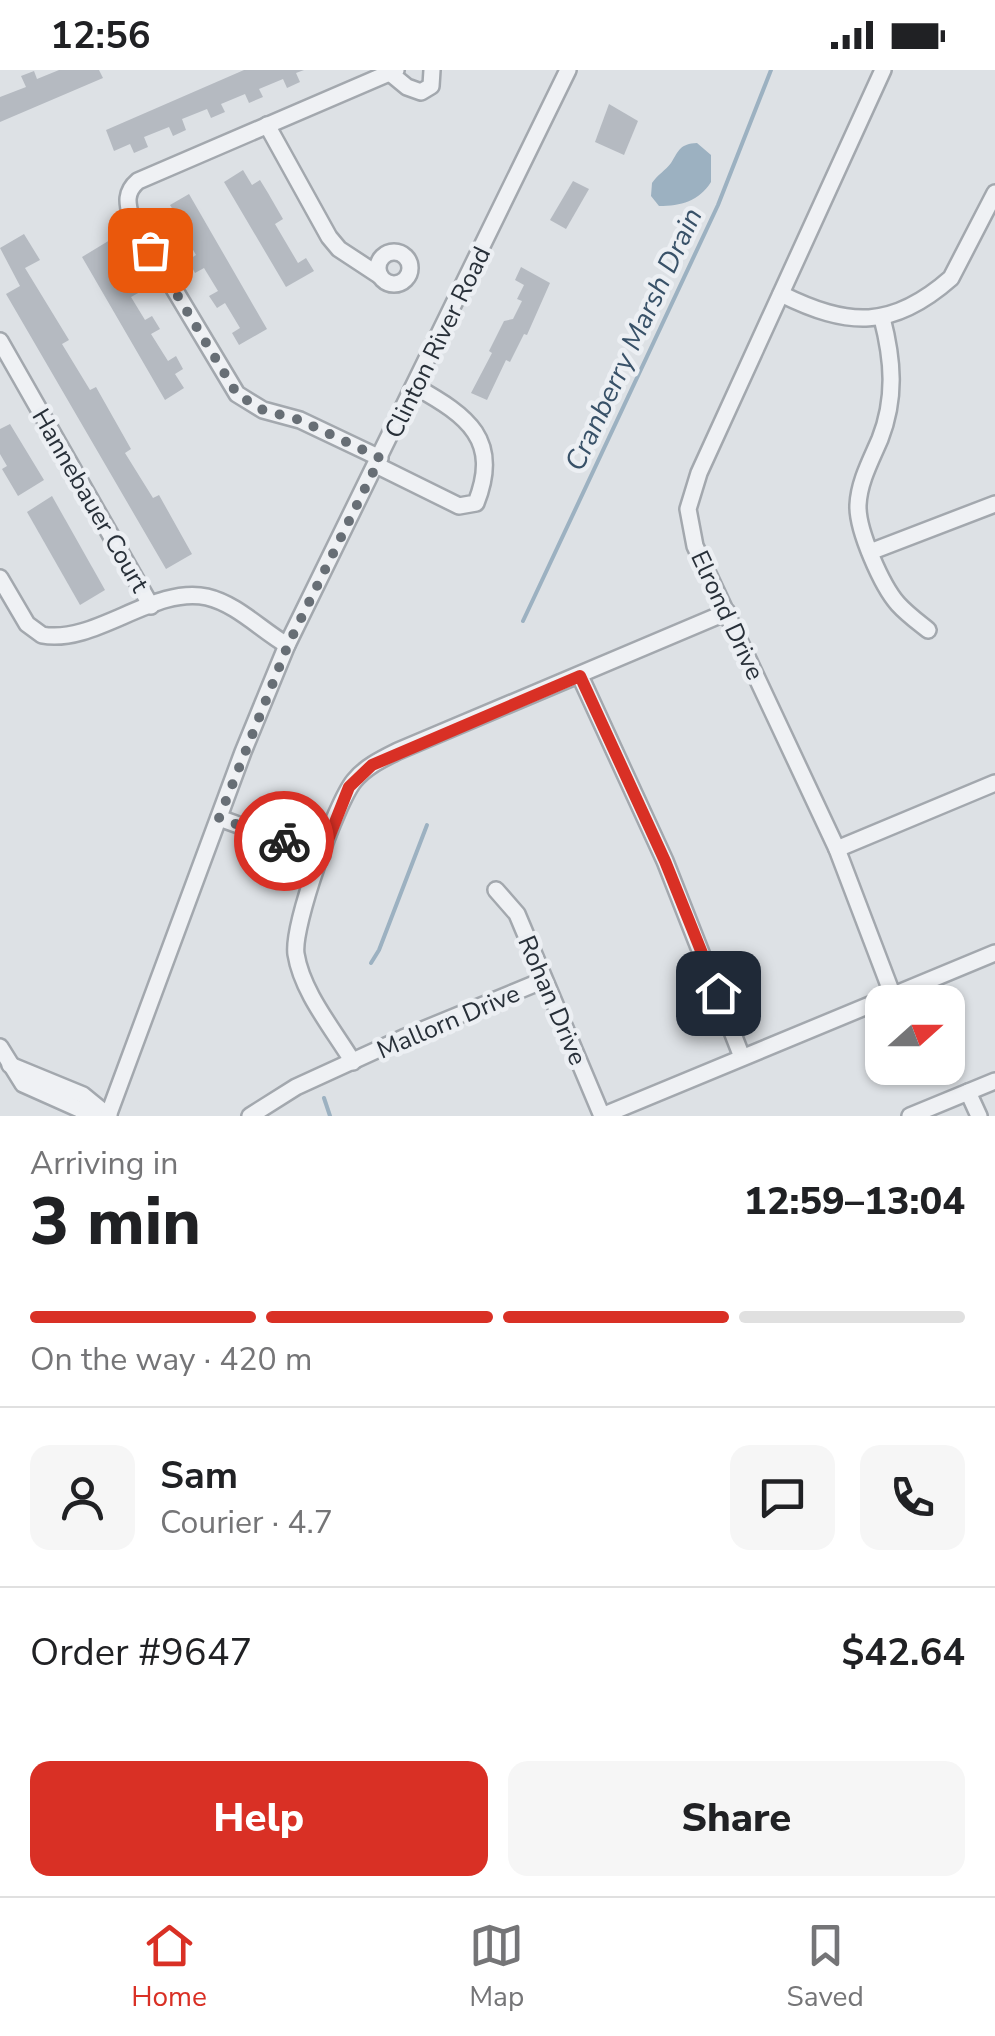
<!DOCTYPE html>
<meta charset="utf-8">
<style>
:root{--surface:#fff;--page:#f6f6f6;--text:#202124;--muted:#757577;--line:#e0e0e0;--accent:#d93025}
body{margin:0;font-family:"Nunito Sans",sans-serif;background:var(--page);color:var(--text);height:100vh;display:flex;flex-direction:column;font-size:38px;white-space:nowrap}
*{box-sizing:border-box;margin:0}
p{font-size:32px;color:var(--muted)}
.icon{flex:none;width:55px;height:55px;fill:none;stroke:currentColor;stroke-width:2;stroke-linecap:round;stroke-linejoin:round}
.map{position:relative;height:1046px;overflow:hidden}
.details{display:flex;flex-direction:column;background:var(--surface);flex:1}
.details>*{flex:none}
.needle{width:65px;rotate:69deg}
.buttons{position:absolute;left:865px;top:915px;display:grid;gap:20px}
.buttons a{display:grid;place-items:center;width:100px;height:100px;border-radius:20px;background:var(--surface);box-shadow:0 2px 8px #0004;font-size:50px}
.pin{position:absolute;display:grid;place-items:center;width:85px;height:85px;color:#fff;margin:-42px;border-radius:20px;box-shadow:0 5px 15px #0006}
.courier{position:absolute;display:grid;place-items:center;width:100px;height:100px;margin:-50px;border:8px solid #d93025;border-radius:50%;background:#fff;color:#222;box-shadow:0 2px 12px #0007}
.overview em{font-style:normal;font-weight:800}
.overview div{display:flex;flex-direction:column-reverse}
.overview{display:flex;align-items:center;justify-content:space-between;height:170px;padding:0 30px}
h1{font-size:65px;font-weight:800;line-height:75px}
.bar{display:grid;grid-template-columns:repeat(4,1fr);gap:15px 10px;align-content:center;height:120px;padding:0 30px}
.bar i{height:12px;border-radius:8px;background:var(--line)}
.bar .active{background:var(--accent)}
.bar p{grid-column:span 4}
.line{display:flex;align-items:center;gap:25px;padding:0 30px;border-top:2px solid var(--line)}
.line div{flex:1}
.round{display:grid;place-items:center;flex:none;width:105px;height:105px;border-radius:20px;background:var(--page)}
.cta{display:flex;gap:20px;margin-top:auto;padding:20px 30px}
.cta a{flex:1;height:115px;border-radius:20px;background:var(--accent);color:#fff;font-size:40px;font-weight:800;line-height:115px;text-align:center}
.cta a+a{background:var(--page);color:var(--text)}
.status{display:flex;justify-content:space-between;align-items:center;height:70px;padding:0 50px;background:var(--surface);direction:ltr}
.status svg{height:28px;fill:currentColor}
.tab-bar{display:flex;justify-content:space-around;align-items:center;height:140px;border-top:2px solid var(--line);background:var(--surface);font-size:28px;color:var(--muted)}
.tab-bar a{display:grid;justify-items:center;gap:5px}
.tab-bar .active{color:var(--accent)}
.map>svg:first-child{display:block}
.water{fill:#9cb1c1}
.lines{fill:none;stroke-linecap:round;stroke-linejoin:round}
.stream{stroke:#9cb1c1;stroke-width:4}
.building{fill:#b5bac1}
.minor-casing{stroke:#a3a8ae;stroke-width:20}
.minor{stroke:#eff1f4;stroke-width:15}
.done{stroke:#676e75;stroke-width:10;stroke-dasharray:0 18}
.route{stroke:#d93025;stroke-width:12}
.labels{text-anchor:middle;stroke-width:9;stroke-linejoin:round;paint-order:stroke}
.street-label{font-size:25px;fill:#283039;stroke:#eceff3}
.water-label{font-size:28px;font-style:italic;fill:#385168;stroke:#eceff3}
</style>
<div class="status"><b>12:56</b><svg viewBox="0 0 49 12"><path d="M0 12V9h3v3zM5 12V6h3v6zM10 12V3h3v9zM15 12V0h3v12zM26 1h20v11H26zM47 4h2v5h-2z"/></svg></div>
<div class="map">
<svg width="995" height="1046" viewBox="0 0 995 1046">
<rect width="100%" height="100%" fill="#dde1e5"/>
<path class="water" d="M697,73L711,85V112C699,131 681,136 659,136L651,126L652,113C657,105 666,100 671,93C679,80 680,74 697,73Z"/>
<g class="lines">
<g class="stream">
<polyline points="523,551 718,135 771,0"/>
<polyline points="371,893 379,880 427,755"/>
<polyline points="324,1028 330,1046"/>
</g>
</g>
<g class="building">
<polygon points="59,0 99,0 103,8 0,52 0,27 26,17 21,6 34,1 37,9"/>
<polygon points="244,0 304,0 296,3 300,12 287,18 283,9 259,19 263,27 249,33 245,24 221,34 225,42 211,48 207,39 182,49 186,60 173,66 169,57 144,67 148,77 134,83 130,74 114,81 106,60"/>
<polygon points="609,34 638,51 624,85 595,72"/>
<polygon points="243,100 252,115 260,110 268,123 283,149 275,154 298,193 306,188 314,201 286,217 224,112"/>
<polygon points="573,111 589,119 566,159 550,150"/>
<polygon points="189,124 267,259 239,275 232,263 240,258 225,233 217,238 209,226 218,221 204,198 195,203 188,190 196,185 184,164 178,168 170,155 179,150 170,135"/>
<polygon points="24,164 40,190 25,198 69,270 62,274 90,320 96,317 131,379 125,383 153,428 159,425 192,484 166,499 6,224 20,216 0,178"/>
<polygon points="110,170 117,183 109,188 124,214 132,210 140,222 131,227 145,250 152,246 160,259 151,264 168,291 176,286 183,299 175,304 184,318 165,330 82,187"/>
<polygon points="521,197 550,213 527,265 524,264 510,292 506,290 487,330 471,323 492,283 489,281 504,251 513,249 522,231 517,229 524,215 515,210"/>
<polygon points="10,354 44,410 18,426 2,399 7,396 0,384 0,359"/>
<polygon points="52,426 105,520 80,535 27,442"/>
</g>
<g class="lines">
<defs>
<g id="minor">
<polyline points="883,0 699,403 688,439 695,476 837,779 893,926"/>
<polyline points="390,3 407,17 421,22 431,16 432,0"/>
<polyline points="267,55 329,167 339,179 380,206"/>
<circle cx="394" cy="198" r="16"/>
<path d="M781,224C848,257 892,260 951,208L995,123"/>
<path d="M882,248C893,290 896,328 880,369C871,390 859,412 858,435C857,460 882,516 898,534C907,544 918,552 928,560"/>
<polyline points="0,271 151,536"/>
<path d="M380,388L300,350L263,340L237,324L131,147C127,133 125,122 138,111L396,0"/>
<path d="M376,395L459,436L476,433C501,370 468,346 416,317"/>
<polyline points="870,482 995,434"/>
<path d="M0,508L27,554L42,565C95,575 154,515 207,527C237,534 261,560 287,575"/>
<polyline points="580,606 665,791 742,987"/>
<polyline points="219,748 322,785"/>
<polyline points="837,779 995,713"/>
<polyline points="496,820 517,844 602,1046"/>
<polyline points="0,977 23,1014 79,1039 109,1046"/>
<path d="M353,992C333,959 302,922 296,884C292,856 336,733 354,711C365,697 382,689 398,681L727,542"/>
<polyline points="10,995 83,1025 105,1043"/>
<polyline points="968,1022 979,1046"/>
<polyline points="108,1046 243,682 287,575 568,0"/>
<polyline points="250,1046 296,1017 403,968 544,910"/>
<polyline points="602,1046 995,883"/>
<polyline points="910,1046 995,1011"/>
</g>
</defs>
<use href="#minor" class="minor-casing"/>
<use href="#minor" class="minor"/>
</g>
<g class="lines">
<polyline class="done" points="150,180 237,324 263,340 300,350 380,388 288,575 219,748 284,771"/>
<polyline class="route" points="284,771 322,785 349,717 372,695 580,606 665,791 718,923"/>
</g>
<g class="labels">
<g class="street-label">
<text transform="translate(437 272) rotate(-64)" y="9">Clinton River Road</text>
<text transform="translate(91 430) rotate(60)" y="9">Hannebauer Court</text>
<text transform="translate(728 545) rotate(65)" y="9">Elrond Drive</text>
<text transform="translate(553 930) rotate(67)" y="9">Rohan Drive</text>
<text transform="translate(448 951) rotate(-23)" y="9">Mallorn Drive</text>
</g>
<g class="water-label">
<text transform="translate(633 269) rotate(-65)" y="10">Cranberry Marsh Drain</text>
</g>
</g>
</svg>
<div class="buttons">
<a><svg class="needle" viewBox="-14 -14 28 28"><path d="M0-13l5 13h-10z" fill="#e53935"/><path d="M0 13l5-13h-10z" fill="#757577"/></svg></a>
</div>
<div class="pin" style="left:150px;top:180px;background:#ea580c"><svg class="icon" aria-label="bag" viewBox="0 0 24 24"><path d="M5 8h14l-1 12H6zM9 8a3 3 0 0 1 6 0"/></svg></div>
<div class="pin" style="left:718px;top:923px;background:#1f2937"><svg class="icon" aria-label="home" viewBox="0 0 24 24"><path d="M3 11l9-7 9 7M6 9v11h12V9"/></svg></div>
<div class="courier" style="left:284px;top:771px"><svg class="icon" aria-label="bike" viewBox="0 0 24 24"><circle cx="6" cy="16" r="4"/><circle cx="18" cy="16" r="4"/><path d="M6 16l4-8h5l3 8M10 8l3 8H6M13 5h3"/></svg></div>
</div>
<section class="details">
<div class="overview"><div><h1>3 min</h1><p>Arriving in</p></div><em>12:59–13:04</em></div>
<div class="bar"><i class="active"></i><i class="active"></i><i class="active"></i><i></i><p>On the way · 420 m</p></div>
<div class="line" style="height:180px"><a class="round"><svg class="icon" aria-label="person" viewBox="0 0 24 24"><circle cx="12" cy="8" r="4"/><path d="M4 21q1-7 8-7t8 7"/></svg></a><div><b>Sam</b><p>Courier · 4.7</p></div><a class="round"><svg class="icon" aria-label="chat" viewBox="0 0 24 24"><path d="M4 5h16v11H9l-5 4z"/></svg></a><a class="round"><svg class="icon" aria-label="phone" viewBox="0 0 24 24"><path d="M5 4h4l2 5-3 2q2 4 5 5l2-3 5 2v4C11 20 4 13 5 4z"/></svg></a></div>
<div class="line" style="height:130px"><div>Order #9647</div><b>$42.64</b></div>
<div class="cta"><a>Help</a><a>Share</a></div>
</section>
<nav class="tab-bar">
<a class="active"><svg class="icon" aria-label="home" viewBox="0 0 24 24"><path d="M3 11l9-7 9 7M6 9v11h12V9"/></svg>Home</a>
<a><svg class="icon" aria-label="map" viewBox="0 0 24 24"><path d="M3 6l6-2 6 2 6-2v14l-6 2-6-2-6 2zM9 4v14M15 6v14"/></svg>Map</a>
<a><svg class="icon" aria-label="saved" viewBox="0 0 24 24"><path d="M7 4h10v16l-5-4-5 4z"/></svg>Saved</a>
</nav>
